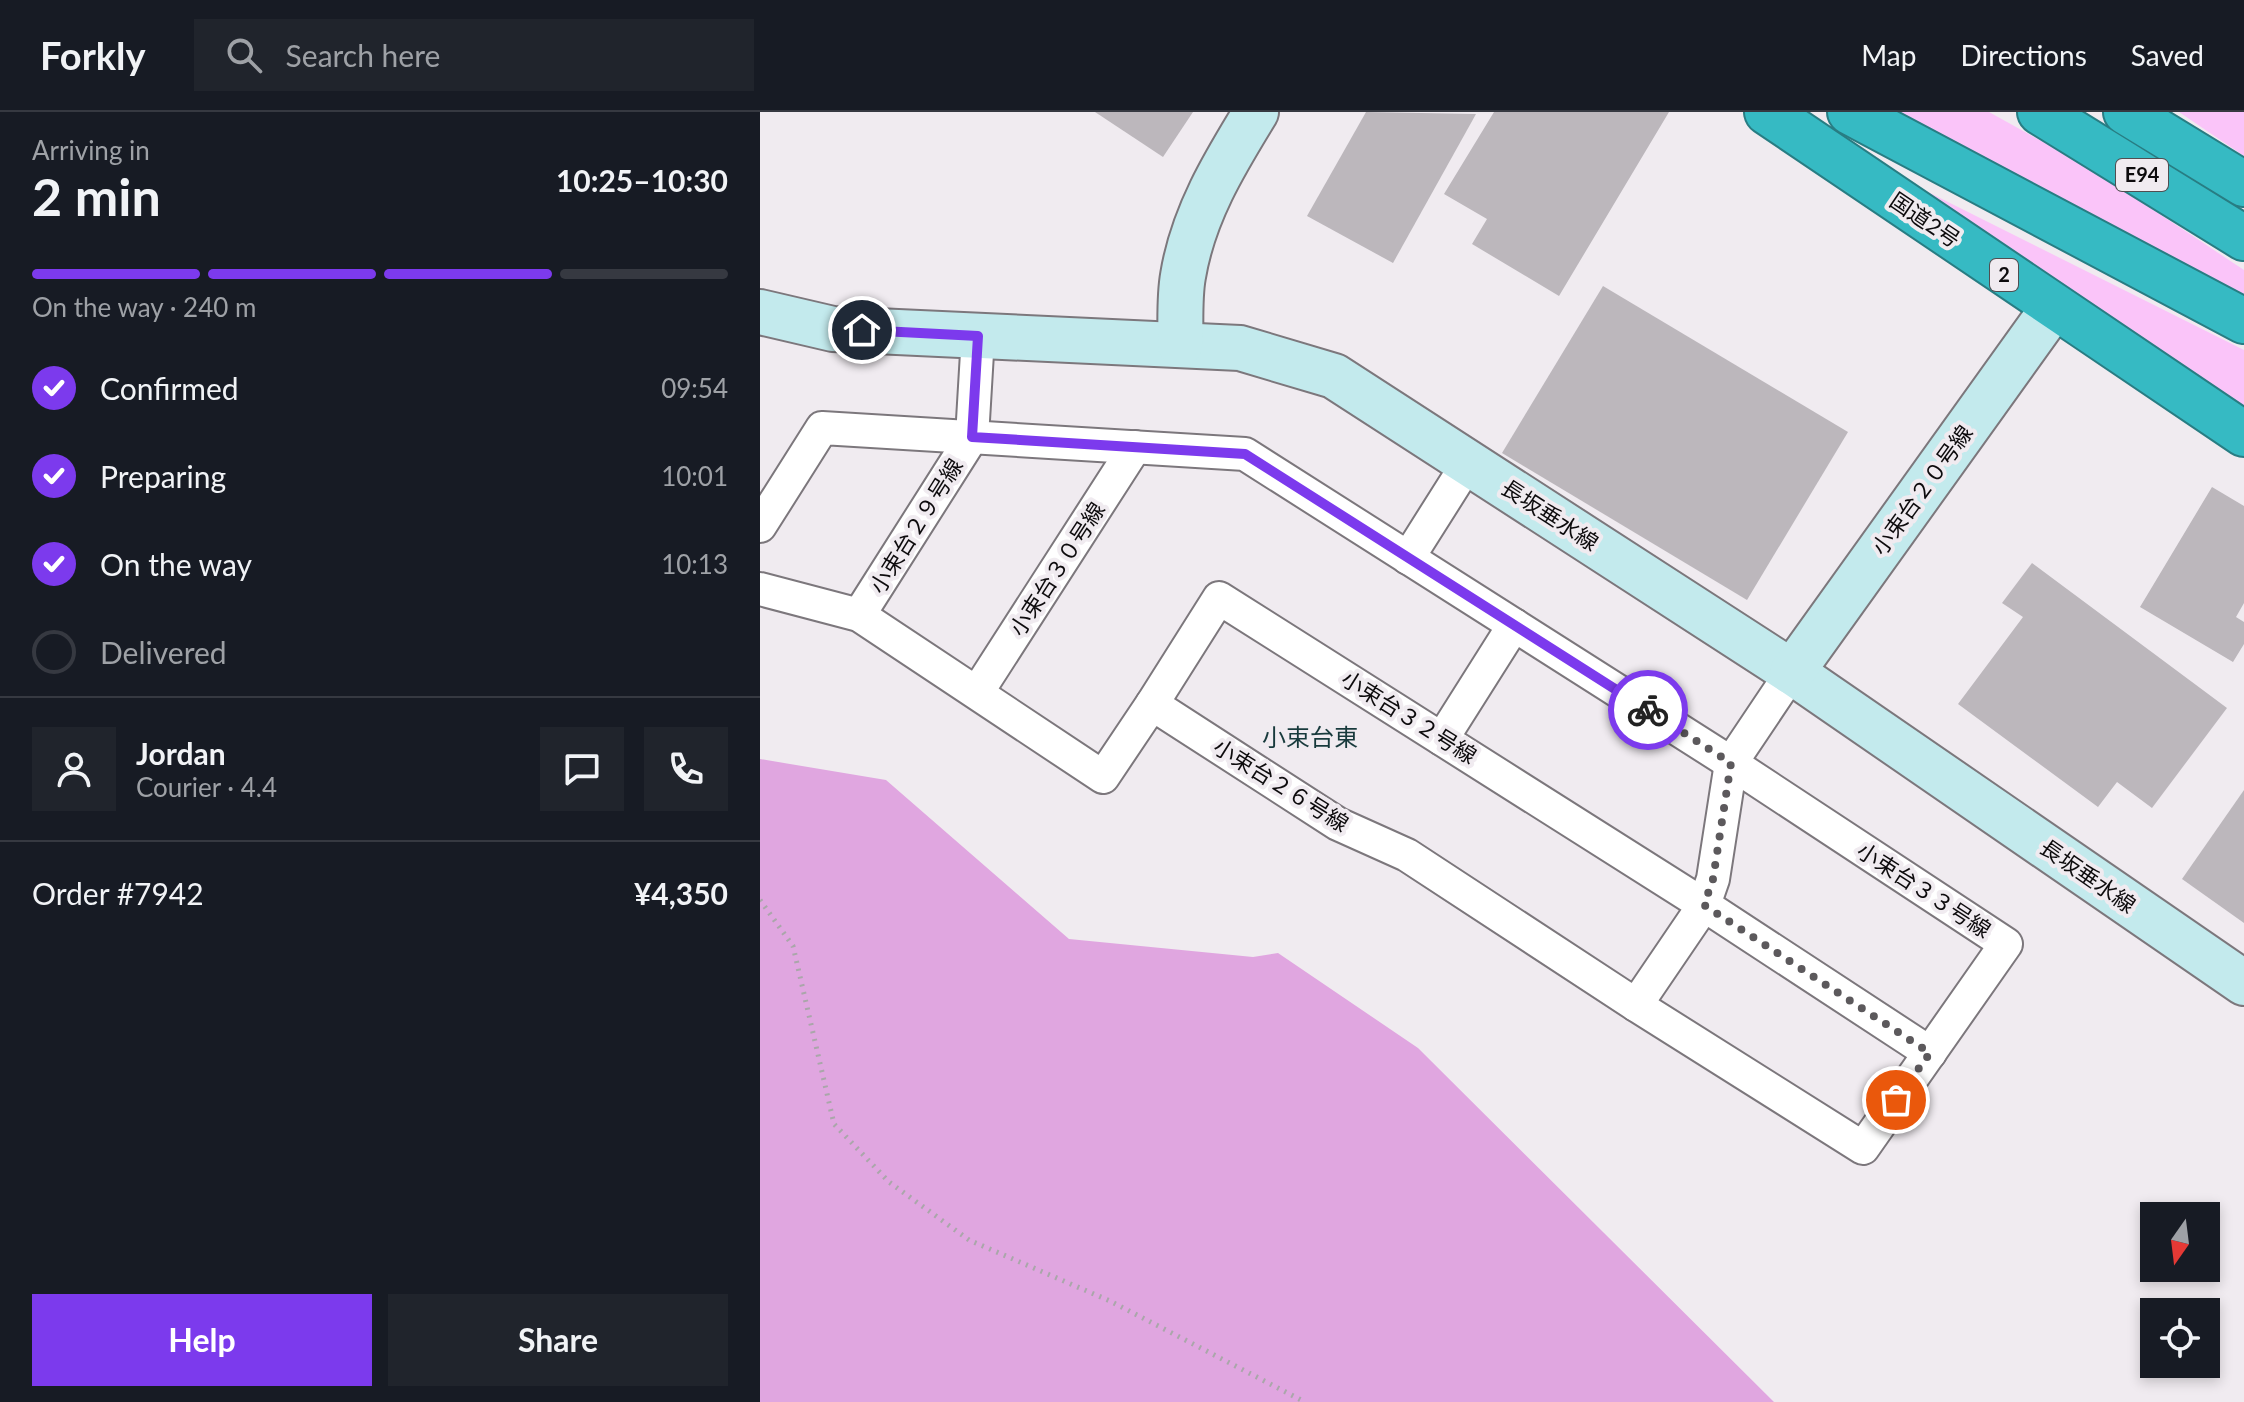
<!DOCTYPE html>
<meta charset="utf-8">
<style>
:root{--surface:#171b24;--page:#20242c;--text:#f1f3f6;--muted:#9ea1a6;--line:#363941;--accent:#7c3aed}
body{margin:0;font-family:Lato,"Noto Sans JP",sans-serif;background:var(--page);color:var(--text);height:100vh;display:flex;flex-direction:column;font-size:30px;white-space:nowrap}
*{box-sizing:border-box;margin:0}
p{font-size:26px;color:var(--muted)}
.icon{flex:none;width:44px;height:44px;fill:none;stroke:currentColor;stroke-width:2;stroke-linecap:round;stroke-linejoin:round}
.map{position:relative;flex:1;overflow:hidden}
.side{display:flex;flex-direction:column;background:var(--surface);width:760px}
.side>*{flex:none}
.needle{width:52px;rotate:194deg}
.buttons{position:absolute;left:1380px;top:1090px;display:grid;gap:16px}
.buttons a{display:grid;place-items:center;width:80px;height:80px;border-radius:0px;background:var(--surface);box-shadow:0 4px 12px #0003;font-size:40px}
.pin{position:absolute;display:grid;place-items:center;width:68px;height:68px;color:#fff;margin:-34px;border:4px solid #fff;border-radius:50%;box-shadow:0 2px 8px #0007}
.courier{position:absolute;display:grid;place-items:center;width:80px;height:80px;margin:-40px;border:6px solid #7c3aed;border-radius:50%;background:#fff;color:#222;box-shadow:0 2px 10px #0007}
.overview em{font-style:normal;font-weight:700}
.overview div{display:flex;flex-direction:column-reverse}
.overview{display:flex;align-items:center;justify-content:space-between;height:136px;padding:0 32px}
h1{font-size:52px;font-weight:700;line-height:60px}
.bar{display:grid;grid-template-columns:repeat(4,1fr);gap:12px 8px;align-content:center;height:96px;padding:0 32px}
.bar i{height:10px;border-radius:6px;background:var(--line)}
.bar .current{background:var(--accent)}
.bar p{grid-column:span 4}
.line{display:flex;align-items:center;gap:20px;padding:0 32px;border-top:2px solid var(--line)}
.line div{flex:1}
.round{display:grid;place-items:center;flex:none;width:84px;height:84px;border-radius:0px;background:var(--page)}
ol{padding:0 32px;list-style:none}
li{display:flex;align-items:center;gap:24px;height:88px}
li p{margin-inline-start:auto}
li .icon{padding:8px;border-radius:50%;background:var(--accent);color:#fff;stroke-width:4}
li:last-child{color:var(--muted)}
li i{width:44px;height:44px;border:4px solid var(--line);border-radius:50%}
.primary-button{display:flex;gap:16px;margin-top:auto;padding:16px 32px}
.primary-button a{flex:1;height:92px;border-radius:0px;background:var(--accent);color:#fff;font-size:32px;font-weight:700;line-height:92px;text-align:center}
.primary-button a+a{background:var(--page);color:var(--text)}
header{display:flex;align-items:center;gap:48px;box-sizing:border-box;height:112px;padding:0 40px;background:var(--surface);border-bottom:2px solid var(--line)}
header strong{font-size:38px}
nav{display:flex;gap:44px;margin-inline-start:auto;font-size:28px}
.search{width:560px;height:72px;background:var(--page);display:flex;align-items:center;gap:20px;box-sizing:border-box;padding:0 28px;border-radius:0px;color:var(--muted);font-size:30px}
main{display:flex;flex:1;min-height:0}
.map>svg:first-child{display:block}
.green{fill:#fac4f9}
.forest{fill:#e0a6e0}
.building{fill:#bcb7bc}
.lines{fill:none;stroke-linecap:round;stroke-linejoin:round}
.street-casing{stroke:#7c777c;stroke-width:36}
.secondary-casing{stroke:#7c777c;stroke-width:48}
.highway-casing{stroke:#287d83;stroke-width:48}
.path{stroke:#aaa6aa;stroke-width:5;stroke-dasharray:2 6;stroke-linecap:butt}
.street{stroke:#fff;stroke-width:32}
.secondary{stroke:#c3eaed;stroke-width:44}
.highway{stroke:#36bac3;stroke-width:44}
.done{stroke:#5c595c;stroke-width:8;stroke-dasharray:0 14.4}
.route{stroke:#7c3aed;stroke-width:10}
.labels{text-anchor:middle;stroke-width:8;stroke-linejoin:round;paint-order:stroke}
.shield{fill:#f0ebf0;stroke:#514e51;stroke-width:2}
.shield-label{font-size:20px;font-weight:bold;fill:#0d0b0d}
.street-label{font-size:22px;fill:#0d0b0d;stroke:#f0ebf0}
.neighbourhood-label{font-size:24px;fill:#183a3c;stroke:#f0ebf0}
</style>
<header>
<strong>Forkly</strong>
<div class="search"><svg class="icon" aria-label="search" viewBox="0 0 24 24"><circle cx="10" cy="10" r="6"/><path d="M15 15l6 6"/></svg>Search here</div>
<nav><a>Map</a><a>Directions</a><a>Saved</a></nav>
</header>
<main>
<section class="side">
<div class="overview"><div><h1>2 min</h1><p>Arriving in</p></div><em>10:25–10:30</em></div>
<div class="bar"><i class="current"></i><i class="current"></i><i class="current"></i><i></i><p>On the way · 240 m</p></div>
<ol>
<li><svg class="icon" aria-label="check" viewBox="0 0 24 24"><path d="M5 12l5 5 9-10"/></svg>Confirmed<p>09:54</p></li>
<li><svg class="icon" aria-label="check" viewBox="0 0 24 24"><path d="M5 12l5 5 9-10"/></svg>Preparing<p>10:01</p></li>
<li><svg class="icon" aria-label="check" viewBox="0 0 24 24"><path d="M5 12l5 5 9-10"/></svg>On the way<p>10:13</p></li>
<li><i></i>Delivered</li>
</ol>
<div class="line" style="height:144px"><a class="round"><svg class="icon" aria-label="person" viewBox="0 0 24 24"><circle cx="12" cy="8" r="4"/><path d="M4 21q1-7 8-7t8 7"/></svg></a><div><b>Jordan</b><p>Courier · 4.4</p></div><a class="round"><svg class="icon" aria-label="chat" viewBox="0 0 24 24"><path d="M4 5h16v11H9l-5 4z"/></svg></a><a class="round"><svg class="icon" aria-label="phone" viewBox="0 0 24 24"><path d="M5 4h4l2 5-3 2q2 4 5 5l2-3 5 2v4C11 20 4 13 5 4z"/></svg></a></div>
<div class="line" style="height:104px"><div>Order #7942</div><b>¥4,350</b></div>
<div class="primary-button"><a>Help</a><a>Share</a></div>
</section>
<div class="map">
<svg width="1484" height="1290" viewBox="0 0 1484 1290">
<rect width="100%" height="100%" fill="#f0ebf0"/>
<g class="green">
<polygon points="1119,0 1229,0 1332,57 1484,158 1484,192"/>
<polygon points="1419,0 1484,0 1484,44"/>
<polygon points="1126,59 1484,238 1484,306"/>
</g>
<polygon class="forest" points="0,647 126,668 309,827 493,845 518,841 658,936 1014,1290 0,1290"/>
<g class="building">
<polygon points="335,0 433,0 403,45"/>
<polygon points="606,0 716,2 633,151 547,104"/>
<polygon points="734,0 909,0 799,184 712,132 727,107 684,82"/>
<polygon points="843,174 1088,320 987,488 742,341"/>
<polygon points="1452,375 1484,394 1484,491 1476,505 1484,510 1484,532 1473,550 1380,495"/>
<polygon points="1272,451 1467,596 1392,696 1357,670 1338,695 1198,592 1263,505 1242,491"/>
<polygon points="1484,678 1484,811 1422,767"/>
</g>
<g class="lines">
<defs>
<g id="street">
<polyline points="0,414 62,316 485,342 971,651 1246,832 1103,1036 876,893"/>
<polyline points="648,446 708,351"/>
<polyline points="0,477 99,503 343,665 392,592 578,712 647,743 876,893 944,793 953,767 971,651 1032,560"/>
<polyline points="99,503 212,325 218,224"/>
<polyline points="218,579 375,335"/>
<polyline points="392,592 459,486 944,793 1170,941"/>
<polyline points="682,627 754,513"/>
</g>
<g id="secondary">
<polyline points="0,200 73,217 480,236 574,264 1032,560 1484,871"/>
<path d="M420,233C421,211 419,186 423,164C433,103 464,52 496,0"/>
<polyline points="1032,560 1293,196"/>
</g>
<g id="highway">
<polyline points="1007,0 1484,322"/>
<polyline points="1090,0 1484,209"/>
<polyline points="1280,0 1484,126"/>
<polyline points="1366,0 1484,72"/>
</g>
</defs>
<use href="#street" class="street-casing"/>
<use href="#secondary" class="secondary-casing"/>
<use href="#highway" class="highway-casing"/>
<polyline class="path" points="0,788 33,834 74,1012 129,1070 209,1128 350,1189 545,1290"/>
<use href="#street" class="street"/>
<use href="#secondary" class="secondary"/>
<use href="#highway" class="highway"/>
</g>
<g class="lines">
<polyline class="done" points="888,598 971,651 953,767 944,793 1170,941 1136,988"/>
<polyline class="route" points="102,218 218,224 212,325 485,342 888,598"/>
</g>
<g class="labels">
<g class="shield">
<rect x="1356" y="47" width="52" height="32" rx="6"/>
<rect x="1230" y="147" width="28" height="32" rx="6"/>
</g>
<g class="shield-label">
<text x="1382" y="70">E94</text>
<text x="1244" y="170">2</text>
</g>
<g class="street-label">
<text transform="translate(1165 108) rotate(34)" y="8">国道2号</text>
<text transform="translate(1162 378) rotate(-54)" y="8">小束台２０号線</text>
<text transform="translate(790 403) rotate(33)" y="8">長坂垂水線</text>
<text transform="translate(156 414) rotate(-58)" y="8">小束台２９号線</text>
<text transform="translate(297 457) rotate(-57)" y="8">小束台３０号線</text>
<text transform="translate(649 605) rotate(32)" y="8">小束台３２号線</text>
<text transform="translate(521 673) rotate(32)" y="8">小束台２６号線</text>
<text transform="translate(1328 764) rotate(35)" y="8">長坂垂水線</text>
<text transform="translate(1164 778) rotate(33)" y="8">小束台３３号線</text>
</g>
<g class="neighbourhood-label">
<text x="550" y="634">小束台東</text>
</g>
</g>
</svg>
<div class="buttons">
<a><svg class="needle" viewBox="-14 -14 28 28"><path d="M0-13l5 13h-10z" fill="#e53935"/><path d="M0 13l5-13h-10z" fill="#9ea1a6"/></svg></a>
<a><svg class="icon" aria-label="locate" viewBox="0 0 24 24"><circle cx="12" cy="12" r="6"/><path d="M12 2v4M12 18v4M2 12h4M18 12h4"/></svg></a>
</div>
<div class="pin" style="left:1136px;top:988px;background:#ea580c"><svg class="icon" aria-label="bag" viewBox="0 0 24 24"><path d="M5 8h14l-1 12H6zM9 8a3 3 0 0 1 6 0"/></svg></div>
<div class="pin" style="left:102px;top:218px;background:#1f2937"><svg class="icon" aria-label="home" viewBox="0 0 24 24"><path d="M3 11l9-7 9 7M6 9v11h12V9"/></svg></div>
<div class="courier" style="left:888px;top:598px"><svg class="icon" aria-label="bike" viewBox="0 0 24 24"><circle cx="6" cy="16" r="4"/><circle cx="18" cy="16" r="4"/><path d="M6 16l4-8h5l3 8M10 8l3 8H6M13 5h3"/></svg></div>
</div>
</main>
